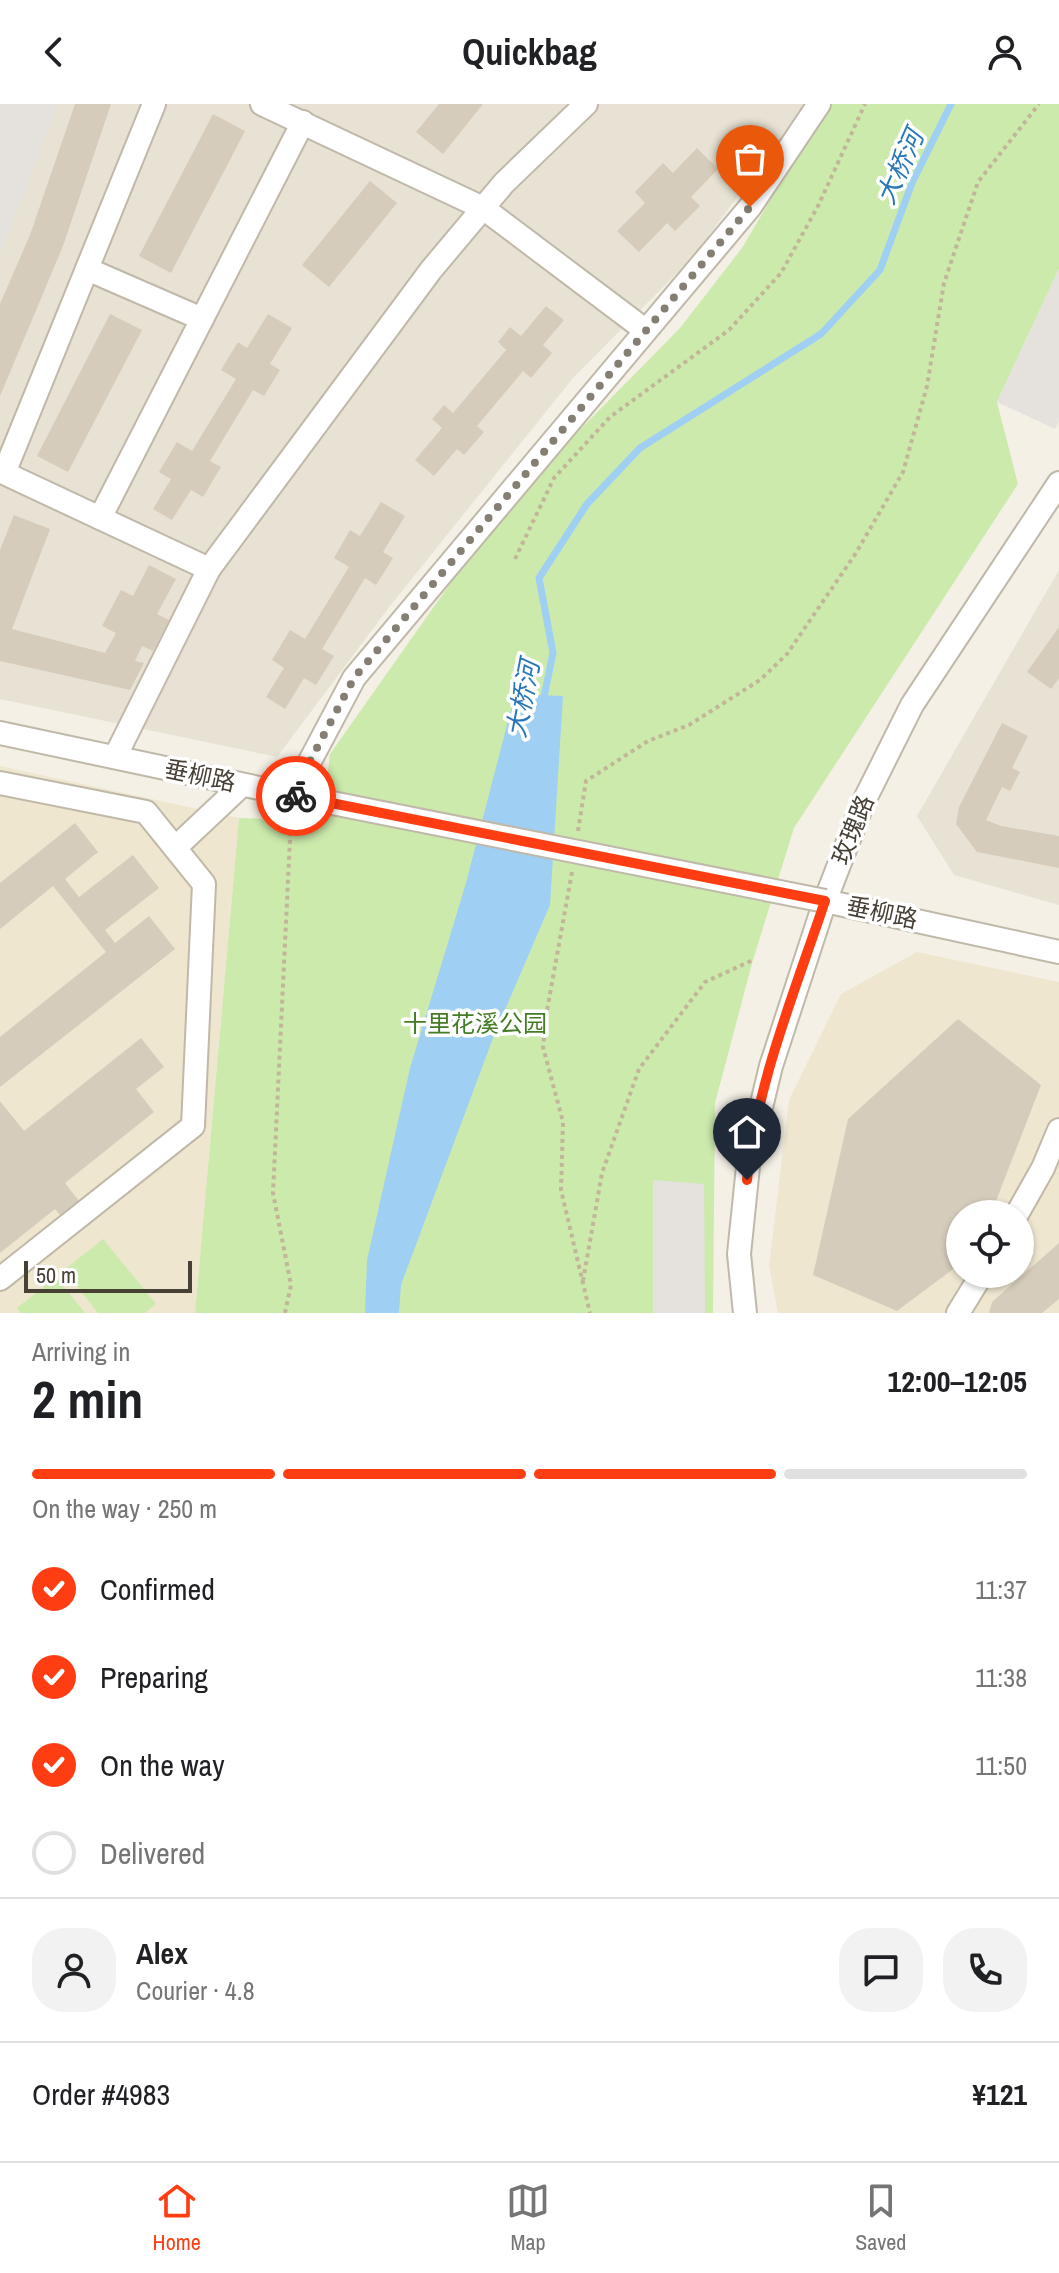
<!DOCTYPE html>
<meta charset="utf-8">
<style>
:root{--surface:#fff;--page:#f2f2f2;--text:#202124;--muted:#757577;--line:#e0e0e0;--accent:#ff3d12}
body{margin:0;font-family:"Archivo Narrow","Noto Sans SC",sans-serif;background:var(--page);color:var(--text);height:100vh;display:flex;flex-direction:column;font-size:30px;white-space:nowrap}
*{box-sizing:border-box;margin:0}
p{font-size:26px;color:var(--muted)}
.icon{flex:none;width:44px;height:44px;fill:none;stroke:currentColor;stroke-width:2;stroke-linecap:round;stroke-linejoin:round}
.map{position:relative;height:1209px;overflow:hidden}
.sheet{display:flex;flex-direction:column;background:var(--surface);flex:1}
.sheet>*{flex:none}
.tools{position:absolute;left:946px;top:1096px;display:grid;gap:16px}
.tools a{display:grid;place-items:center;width:88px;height:88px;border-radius:50%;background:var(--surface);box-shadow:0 2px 6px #0004;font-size:40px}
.scale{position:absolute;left:24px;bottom:20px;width:168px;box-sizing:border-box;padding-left:8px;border:4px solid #474035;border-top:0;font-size:22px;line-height:28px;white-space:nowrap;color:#474035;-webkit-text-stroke:6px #fff;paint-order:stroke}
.pin{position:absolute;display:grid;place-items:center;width:68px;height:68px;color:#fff;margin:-82px -34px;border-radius:50% 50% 50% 0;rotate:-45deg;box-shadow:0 0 8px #0007}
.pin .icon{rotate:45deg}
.courier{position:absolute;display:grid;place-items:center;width:80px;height:80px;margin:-40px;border:6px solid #ff3d12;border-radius:50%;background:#fff;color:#222;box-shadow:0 2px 10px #0007}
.summary em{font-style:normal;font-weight:700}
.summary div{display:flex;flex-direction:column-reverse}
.summary{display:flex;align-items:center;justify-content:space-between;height:136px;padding:0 32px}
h1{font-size:52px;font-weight:700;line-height:60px}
.bar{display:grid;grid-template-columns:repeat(4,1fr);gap:12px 8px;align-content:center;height:96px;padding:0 32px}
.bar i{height:10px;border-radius:6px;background:var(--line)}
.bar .on{background:var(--accent)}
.bar p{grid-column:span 4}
.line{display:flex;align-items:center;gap:20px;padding:0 32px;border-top:2px solid var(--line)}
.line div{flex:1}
.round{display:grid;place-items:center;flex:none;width:84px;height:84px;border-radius:32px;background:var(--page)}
ol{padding:0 32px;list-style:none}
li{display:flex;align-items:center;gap:24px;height:88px}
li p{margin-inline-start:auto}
li .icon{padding:8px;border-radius:50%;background:var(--accent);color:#fff;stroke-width:4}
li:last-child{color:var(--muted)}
li i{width:44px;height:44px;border:4px solid var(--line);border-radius:50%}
header{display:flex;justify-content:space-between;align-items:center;height:104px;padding:0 32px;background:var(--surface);font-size:36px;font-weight:700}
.tab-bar{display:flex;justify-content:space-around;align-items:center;height:112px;border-top:2px solid var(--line);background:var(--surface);font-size:22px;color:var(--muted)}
.tab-bar a{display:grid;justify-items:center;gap:4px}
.tab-bar .on{color:var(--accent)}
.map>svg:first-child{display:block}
.residential{fill:#e8e2d4}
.education{fill:#eee6cf;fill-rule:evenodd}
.green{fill:#cdeaad}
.parking{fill:#e5e2de}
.water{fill:#9fcff3}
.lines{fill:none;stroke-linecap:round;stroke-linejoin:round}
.stream{stroke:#9fcff3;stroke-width:7}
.building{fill:#d6ccbb}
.minor-casing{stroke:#c0b8a8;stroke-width:26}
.path{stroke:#c2b599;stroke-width:4;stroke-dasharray:4 4;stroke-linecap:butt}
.minor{stroke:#fff;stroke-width:22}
.minor-bridge-casing{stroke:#c0b8a8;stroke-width:26;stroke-linecap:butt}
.minor-bridge{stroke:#fff;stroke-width:22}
.done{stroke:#847e73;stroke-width:8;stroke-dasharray:0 14.4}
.route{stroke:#ff3d12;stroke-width:10}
.labels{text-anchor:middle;stroke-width:7;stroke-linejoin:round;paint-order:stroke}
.street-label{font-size:24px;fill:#474035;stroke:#fff}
.park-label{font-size:24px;fill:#437c25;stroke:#fff}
.water-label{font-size:26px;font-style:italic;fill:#2977b8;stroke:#fff}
</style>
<header><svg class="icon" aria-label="back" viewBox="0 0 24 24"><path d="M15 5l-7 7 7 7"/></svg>Quickbag<svg class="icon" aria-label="person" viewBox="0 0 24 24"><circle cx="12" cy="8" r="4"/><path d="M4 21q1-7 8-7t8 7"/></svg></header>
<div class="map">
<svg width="1059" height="1209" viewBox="0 0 1059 1209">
<rect width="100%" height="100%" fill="#f4f0e6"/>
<g class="residential">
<polygon points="0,0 807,0 691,155 573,274 390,502 277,653 0,595"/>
<polygon points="1059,466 1059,801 954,771 917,712"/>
</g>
<g class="education">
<polygon points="0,662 239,714 195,1209 0,1209"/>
<path d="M917,848L1059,878V1209H778L769,1162L789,996L841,890ZM960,1110H1020V1170H960Z"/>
</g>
<g class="green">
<polygon points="831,0 1059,0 1059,165 997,298 1018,380 794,724 753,856 715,999 713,1209 195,1209 239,714 322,717 330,650 459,467 555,351 680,224 742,144 805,37"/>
<polygon points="103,1135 156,1200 145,1209 98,1209 64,1166"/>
<polygon points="56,1173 85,1209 20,1209 17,1204"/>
</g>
<g class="parking">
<polygon points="0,0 58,0 0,150"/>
<polygon points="1059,165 1059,317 1055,325 997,298"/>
<polygon points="653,1076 704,1080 705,1209 653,1209"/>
</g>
<polygon class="water" points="515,590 563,592 550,801 493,934 401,1181 399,1209 365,1209 367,1156 410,964 466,779"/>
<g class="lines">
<polyline class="stream" points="543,598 553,549 539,474 587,400 640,344 821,230 880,166 912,79 951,0"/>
</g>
<g class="building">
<polygon points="75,0 111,0 63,142 0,292 0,200 30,131"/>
<polygon points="439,0 483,0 443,50 416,28"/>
<polygon points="213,10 245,27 171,169 139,152"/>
<polygon points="697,44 718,65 691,93 700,102 675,127 667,119 639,148 617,127 645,99 635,88 663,59 673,69"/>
<polygon points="370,77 397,99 329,183 302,161"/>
<polygon points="546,202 564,216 543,241 552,249 531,274 523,267 477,322 484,328 464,351 457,345 434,372 415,356 442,324 432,315 444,301 453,309 506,246 498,238 510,223 521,232"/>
<polygon points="110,210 142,226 68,368 37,352"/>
<polygon points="268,210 292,224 270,260 280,266 264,292 253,286 210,357 221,363 203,393 191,386 172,416 153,405 171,375 159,368 177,338 192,347 236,275 221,266 238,238 247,244"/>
<polygon points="381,398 405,412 383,448 393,454 376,481 365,474 322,545 334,552 316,581 304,574 285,605 266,593 284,564 272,556 290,526 305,535 349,463 334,454 350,426 360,432"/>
<polygon points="14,411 50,425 12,525 105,549 116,529 102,522 121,486 133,492 149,461 176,475 157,510 169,516 153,547 142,542 135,557 144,559 130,586 0,557 0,446"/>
<polygon points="1059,523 1059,574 1051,585 1027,568"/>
<polygon points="1002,619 1028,632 1012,664 1020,668 1010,687 1002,683 986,716 1001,722 1059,732 1059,764 977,748 956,720 959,703"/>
<polygon points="75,719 98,748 65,775 79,793 133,751 159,784 105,826 115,839 149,812 175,845 0,983 0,933 106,848 53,782 0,825 0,779"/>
<polygon points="958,915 1041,981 991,1110 960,1110 960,1160 897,1207 813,1171 848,1015"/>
<polygon points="141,934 164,963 136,985 154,1008 65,1079 86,1106 68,1120 55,1105 0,1149 0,997 24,1027"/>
<polygon points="1059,1139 1059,1195 1042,1209 989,1209 992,1198"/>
</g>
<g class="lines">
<defs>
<g id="minor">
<polyline points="154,0 4,369 209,465"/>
<polyline points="262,0 483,104 645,226"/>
<polyline points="87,165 202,215"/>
<polyline points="100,414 303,18"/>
<polyline points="0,629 292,691 354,574 750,103 819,0"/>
<polyline points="115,653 209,465 431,166 504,79 586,0"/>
<polyline points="0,679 146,708 204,780 193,1022 0,1175"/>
<polyline points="175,744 242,681"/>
<polyline points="825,797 1059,848"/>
<polyline points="1017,1110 1043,1064 1059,1026"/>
<polyline points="745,1209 739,1150 749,1053 771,962 825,797 863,699 912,601 1059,379"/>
<polyline points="958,1209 982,1170"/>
</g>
</defs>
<use href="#minor" class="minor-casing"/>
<g class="path">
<polyline points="515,455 554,374 610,313 729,226 781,169 818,102 865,0"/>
<polyline points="578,727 586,677 648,637 689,621 760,576 787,550 856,449 903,368 927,282 944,179 978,78 1039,0"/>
<polyline points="572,768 546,912 543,943 563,1018 561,1086 590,1209"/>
<polyline points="583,1177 602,1069 639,965 705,878 753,856"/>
<polyline points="285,1209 291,1181 273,1089 291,714"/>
</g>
<use href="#minor" class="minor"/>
<defs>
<polyline id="minor-bridge" points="292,691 825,797"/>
</defs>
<use href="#minor-bridge" class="minor-bridge-casing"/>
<use href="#minor-bridge" class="minor-bridge"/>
</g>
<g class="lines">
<polyline class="done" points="296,692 292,691 354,574 750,103"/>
<path class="route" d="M296,692L825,797C795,887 756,981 747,1076"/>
</g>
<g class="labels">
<g class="street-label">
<text transform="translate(200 672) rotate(12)" y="8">垂柳路</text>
<text transform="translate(853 726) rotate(-68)" y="8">玫瑰路</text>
<text transform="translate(882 809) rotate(12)" y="8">垂柳路</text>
</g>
<g class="park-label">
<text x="475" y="928">十里花溪公园</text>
</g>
<g class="water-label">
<text transform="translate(900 63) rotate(-66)" y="9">大桥河</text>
<text transform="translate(523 595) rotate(-79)" y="9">大桥河</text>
</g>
</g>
</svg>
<div class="tools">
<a><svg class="icon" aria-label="locate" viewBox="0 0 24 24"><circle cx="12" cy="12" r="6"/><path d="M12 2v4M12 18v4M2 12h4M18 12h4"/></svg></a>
</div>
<div class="scale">50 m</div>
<div class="pin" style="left:750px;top:103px;background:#ea580c"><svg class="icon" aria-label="bag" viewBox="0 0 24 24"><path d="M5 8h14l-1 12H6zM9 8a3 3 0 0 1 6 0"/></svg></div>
<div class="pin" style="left:747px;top:1076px;background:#1f2937"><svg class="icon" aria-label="home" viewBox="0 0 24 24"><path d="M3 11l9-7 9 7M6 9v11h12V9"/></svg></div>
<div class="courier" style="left:296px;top:692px"><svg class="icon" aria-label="bike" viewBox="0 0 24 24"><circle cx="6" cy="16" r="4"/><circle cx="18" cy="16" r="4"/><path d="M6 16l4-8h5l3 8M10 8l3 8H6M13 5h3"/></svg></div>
</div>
<section class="sheet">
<div class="summary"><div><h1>2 min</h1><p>Arriving in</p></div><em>12:00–12:05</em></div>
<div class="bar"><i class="on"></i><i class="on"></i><i class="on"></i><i></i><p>On the way · 250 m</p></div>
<ol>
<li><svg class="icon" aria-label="check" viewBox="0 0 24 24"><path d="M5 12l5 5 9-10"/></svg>Confirmed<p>11:37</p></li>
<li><svg class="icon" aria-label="check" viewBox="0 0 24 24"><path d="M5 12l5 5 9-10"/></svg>Preparing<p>11:38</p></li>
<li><svg class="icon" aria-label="check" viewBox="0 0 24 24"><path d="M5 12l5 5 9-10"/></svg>On the way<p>11:50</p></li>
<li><i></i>Delivered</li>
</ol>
<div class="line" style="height:144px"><a class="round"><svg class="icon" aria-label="person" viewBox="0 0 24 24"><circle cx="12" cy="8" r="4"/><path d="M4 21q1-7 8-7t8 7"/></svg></a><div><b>Alex</b><p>Courier · 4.8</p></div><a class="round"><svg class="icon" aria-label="chat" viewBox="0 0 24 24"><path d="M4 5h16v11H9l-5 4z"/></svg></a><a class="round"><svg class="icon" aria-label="phone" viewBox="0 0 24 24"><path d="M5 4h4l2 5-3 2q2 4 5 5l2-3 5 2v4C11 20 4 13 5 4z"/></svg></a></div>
<div class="line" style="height:104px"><div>Order #4983</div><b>¥121</b></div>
</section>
<nav class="tab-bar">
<a class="on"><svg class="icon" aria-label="home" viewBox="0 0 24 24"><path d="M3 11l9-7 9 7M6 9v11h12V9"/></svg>Home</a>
<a><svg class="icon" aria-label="map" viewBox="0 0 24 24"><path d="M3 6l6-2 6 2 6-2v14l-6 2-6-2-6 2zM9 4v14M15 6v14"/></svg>Map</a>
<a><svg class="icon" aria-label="saved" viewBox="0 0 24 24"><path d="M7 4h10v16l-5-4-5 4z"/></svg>Saved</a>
</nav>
